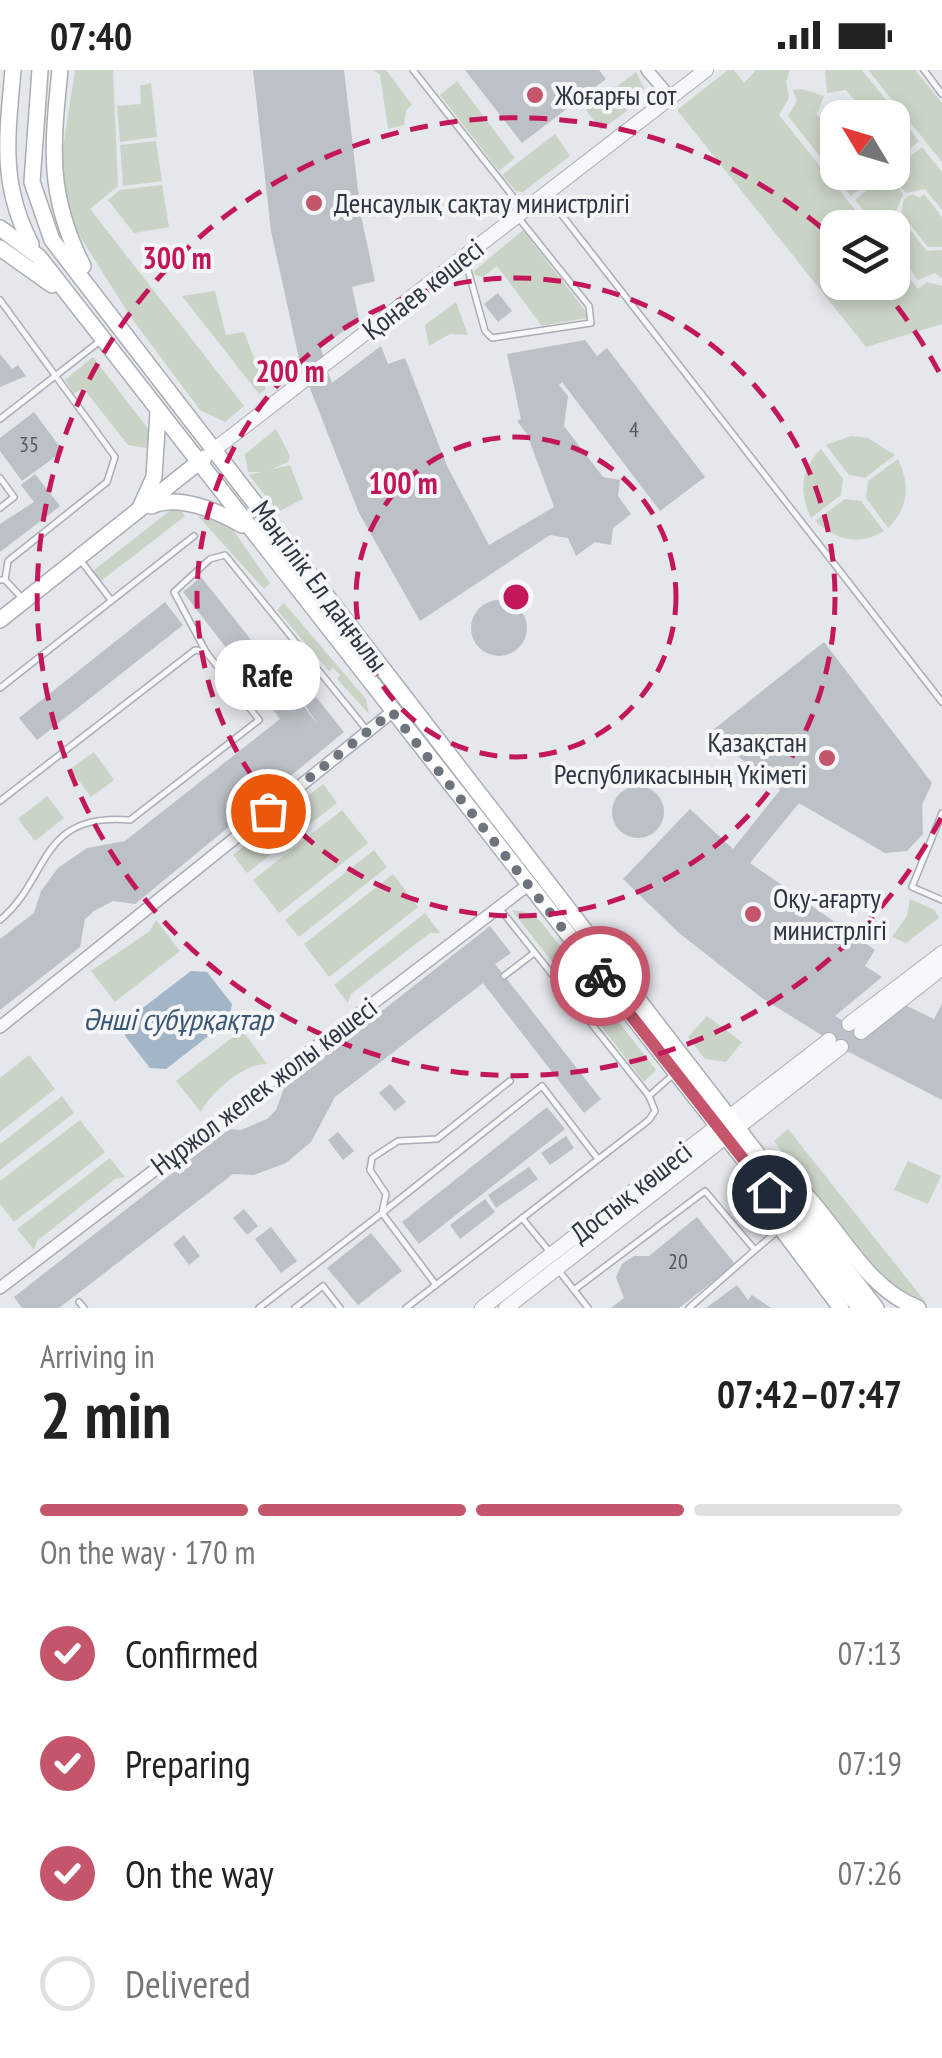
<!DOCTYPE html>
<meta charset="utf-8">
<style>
:root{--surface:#fff;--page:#f6f6f6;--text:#222;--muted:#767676;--line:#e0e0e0;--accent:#c4556b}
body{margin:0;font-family:"PT Sans Narrow",sans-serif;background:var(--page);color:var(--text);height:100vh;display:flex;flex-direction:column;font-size:38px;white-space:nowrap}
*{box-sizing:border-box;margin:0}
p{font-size:32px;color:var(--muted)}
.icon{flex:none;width:55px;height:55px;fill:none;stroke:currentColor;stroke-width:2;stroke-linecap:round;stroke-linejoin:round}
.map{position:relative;height:1238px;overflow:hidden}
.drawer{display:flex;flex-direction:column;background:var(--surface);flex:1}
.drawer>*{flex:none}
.needle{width:65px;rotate:308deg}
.buttons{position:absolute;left:820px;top:30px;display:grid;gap:20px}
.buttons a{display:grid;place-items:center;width:90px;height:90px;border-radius:20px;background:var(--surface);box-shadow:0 5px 15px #0003;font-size:50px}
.pin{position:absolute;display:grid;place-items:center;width:85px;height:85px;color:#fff;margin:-42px;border:5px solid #fff;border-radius:50%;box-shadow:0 2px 10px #0007}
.courier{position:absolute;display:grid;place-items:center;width:100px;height:100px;margin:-50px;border:8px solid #c4556b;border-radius:50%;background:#fff;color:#222;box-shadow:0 2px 12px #0007}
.bubble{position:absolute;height:70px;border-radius:30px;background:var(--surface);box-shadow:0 5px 15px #0003;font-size:32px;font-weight:800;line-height:70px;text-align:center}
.overview em{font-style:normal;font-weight:800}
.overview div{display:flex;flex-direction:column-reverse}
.overview{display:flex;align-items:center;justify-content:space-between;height:170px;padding:0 40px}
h1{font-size:65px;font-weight:800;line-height:75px}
.bar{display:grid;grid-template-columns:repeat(4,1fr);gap:15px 10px;align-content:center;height:120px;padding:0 40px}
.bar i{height:12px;border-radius:8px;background:var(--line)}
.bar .current{background:var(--accent)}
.bar p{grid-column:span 4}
ol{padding:0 40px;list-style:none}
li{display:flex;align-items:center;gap:30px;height:110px}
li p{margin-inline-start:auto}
li .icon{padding:10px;border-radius:50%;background:var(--accent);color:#fff;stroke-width:4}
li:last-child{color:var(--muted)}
li i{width:55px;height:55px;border:5px solid var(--line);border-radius:50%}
.status{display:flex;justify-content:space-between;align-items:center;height:70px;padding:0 50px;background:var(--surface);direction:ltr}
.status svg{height:28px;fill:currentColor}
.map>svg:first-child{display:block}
.green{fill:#cad4c6}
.water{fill:#a3b6c7}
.building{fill:#bcc1c7}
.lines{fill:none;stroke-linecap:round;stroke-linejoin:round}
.service-casing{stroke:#a9aeb5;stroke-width:8}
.minor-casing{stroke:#a9aeb5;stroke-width:14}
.tertiary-casing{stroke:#a9aeb5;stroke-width:16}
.secondary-casing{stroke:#a9aeb5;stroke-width:18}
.service{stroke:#f7f8f9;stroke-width:5}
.minor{stroke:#f7f8f9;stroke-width:11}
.tertiary{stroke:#f7f8f9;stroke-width:14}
.secondary{stroke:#fff;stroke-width:15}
.done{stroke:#6d747d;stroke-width:10;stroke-dasharray:0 18}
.route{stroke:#c4556b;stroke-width:12}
.ring{fill:none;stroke:#c2185b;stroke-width:5;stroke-dasharray:18 12}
.poi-dot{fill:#c4556b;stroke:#f4f6f8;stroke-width:4}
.labels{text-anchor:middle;stroke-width:8;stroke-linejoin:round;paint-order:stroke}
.number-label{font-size:22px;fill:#515963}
.poi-label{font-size:28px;fill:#2d3642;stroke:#f4f6f8;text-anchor:start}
.street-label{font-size:28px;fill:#2d3642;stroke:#f4f6f8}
.water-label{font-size:30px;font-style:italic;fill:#3a5673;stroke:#f4f6f8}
.centre{fill:#c2185b;stroke:#f4f6f8;stroke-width:5}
.ring-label{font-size:30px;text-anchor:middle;font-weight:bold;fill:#c2185b;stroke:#f4f6f8;stroke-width:8;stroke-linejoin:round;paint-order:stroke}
</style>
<div class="status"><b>07:40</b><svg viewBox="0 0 49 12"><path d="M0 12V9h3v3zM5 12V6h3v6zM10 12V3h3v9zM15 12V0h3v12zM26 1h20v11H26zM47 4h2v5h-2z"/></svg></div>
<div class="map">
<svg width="942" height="1238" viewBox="0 0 942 1238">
<rect width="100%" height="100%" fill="#e4e7eb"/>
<g class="green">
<polygon points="75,0 113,0 118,116 90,139 244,336 225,352 200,340 130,246 71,152 60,97"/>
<polygon points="373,0 386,0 412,35 406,40 404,55 388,59 380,4"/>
<polygon points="728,0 734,0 744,13 756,0 790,0 786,12 789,28 779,45 869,157 838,158 838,212 892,212 893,187 918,219 927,212 942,216 942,254 866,277 862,272 677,40"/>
<polygon points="825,0 862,0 919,71 900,87 893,82 892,48 869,47 846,20 827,23"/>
<polygon points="868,0 915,0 942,33 942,92"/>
<polygon points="636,2 644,18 636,34 601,60 586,40"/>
<polygon points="457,11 515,88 499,101 440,25"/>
<polygon points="151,13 157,67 120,72 117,36 141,34 140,16"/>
<polygon points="802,19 824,26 817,44 837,70 838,102 867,103 870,111 851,126 788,46 797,31 793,20"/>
<polygon points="555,64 570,86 523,122 516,121 502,105"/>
<polygon points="156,71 162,111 123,116 120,75"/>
<polygon points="922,77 942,102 942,140 925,119 906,123 900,116 906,105 903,92"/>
<polygon points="874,114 885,120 898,117 903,124 896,142 927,181 942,180 942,208 935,203 918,210 893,177 892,158 877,157 855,130"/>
<polygon points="162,115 169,157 134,163 108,130 120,120"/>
<polygon points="913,124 920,128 924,124 942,147 942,177 928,177 901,143 904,129"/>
<polygon points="523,160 587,243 586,248 542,256 497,196 483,207 475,205 474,201"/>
<polygon points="215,221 226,265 244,262 266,319 259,324 182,226"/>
<polygon points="456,232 468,265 450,264 429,276 425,255"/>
<polygon points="93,287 162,377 160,380 128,375 83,318 74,324 65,310"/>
<polygon points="276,359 290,386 288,392 266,402 248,402 245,384"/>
<polygon points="851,366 868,368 895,385 865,408 849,405 826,375"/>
<path d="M821,379L843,409L841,425L811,448C799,423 800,399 821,379Z"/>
<path d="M898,389C910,414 909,438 888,458L866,428L868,411Z"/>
<polygon points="290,395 303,429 278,442 249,405"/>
<path d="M845,429L861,431L884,461C859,476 836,470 815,451Z"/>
<polygon points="177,435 185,446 101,511 93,501"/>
<polygon points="198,446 229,454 270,513 264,519"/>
<polygon points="284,533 366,629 369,644 337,609 340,605 333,598 329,601 277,540"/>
<polygon points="94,682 114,710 91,727 70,699"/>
<polygon points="323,714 337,733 247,803 233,785"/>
<polygon points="47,726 64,748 35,771 18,749"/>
<polygon points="342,740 368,773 279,843 253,810"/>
<polygon points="374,780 387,797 299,867 285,850"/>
<polygon points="393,804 418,837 329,907 304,874"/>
<polygon points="910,829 935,840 939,848 906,873 892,867 907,846"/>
<polygon points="512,840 531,843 541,852 656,1000 644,1012"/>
<polygon points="425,843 440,863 430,863 351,924 348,933 334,915"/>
<polygon points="156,850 180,881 115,932 91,901 150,861"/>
<polygon points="707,946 742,972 726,992 705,989 688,967"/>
<path d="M242,960L267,994C246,992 210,1023 201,1042L176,1011Z"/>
<polygon points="29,985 55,1019 0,1062 0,1008"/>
<polygon points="62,1026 74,1043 0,1100 0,1074"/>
<polygon points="80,1050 105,1082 14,1152 0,1134 0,1111"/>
<path d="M788,1059L924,1230C865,1212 812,1120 774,1071Z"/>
<polygon points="110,1088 125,1107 115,1109 37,1171 34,1180 17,1159"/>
<polygon points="908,1091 941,1106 928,1134 894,1120"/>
</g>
<polygon class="water" points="191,901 207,902 232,934 229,950 166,999 150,998 125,966 127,950"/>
<g class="building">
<polygon points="253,0 344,0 361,146 375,211 352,217 359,249 321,278 325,294 332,313 381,276 388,294 405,288 447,396 489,475 554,437 527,364 517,351 521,349 507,284 585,270 597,286 607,278 705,407 660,441 562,312 559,315 568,326 564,356 603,407 620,410 618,426 631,444 613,458 611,475 595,472 576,486 568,468 550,465 420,551 359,443 300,293 271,161"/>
<polygon points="465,0 599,0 606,9 522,73"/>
<polygon points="498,223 512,241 498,252 484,234"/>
<polygon points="0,284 12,299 18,295 26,306 0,317"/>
<polygon points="34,342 63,381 22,411 0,381 0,368"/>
<polygon points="35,404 60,436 0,482 0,454 34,432 21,415"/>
<polygon points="201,507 288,616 268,632 183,522"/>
<circle cx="499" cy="558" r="28"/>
<polygon points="165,532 183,555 37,670 19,648"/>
<polygon points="824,572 932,713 922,735 923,764 907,781 885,783 799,733 750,793 875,880 865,896 882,907 835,946 867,965 905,935 934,949 942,934 942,1030 847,981 762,928 679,863 623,809 690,739 733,779 780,720 709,663"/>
<polygon points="289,617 318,655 305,635 316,627 344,662 135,834 113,831 94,841 85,849 80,877 0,940 0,869 34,843 41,821 58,798 87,778 125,771 280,649 268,633"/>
<circle cx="638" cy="742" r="26"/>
<polygon points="490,856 511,883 495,894 601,1029 584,1043 483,913 335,1027 311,1072 286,1093 254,1105 233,1104 59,1238 22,1238 14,1227 229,1059 241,1060 267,1049 276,1040 284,1018"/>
<polygon points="390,1014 406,1032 395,1041 379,1023"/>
<polygon points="547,1037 565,1059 419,1174 402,1152"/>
<polygon points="338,1062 354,1081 343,1090 328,1070"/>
<polygon points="566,1066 574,1078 550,1095 541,1083"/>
<polygon points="529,1097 538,1109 496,1138 488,1125"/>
<polygon points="485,1129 495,1142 460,1169 450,1155"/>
<polygon points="244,1139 258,1156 247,1165 233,1148"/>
<polygon points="697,1147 735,1194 679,1238 611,1238 624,1228 616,1207 622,1194 634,1186 649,1186"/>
<polygon points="271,1157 297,1191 281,1203 255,1169"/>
<polygon points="371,1163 402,1201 358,1235 327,1198"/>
<polygon points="184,1165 200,1186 189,1195 173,1174"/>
<polygon points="737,1215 748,1230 752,1225 771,1238 706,1238"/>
</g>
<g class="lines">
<defs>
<g id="service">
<polyline points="413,0 522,138"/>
<polyline points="924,0 942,24"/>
<polyline points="547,126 942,632"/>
<polyline points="465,189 485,261 492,268 591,253 589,236 517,146"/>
<polyline points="0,230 115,387 107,412 8,491 5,510"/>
<polyline points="0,349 100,271"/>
<polyline points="0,408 14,427 0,438"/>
<polyline points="81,491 111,530"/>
<polyline points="0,510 5,510 23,529"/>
<polyline points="206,582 174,522 210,489 225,485 366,659"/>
<polyline points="0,618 194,466"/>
<path d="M0,731L195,580L206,582L259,650L130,750C38,742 50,809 0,850"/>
<polyline points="942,743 912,817 942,830"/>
<polyline points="500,839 649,1026 675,1003"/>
<polyline points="504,906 534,883"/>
<polyline points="522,1148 549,1181"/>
<polyline points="559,1201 574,1220 705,1121 755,1180 780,1159"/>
<polyline points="436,1215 382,1143 542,1016 598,1089"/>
<polyline points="574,1220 588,1238"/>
<polyline points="79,1232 84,1238"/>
<polyline points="259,1238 382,1143 386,1124 370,1100 372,1088 398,1071 437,1069 510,1011"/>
<polyline points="295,1238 323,1216 340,1238"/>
<polyline points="406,1238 649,1050 655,1041 649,1026"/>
<polyline points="689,1238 755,1180"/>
</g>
<g id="minor">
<polyline points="647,0 670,27"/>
<polyline points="0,957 392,642"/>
<polyline points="0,1218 528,815"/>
</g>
<g id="tertiary">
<polyline points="215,379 706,0"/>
<polyline points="849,954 942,883"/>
<polyline points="861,962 942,898"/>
<polyline points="482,1238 829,970"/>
<polyline points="506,1238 841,977"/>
</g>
<g id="secondary">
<path d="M13,0C7,68 0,114 31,174"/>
<polyline points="40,0 32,112 52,170 876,1238"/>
<path d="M60,0C52,78 47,125 83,196"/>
<polyline points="0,158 39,187 860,1238"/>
<polyline points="0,178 52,215"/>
<path d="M151,436C179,424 217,441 242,455"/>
<polyline points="140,438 154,407 158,342"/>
<polyline points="0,550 204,388"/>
<path d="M772,1097C831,1132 853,1213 918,1238"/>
<polyline points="759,1120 769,1142 841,1238"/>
</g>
</defs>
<use href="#service" class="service-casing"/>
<use href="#minor" class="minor-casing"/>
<use href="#tertiary" class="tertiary-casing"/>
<use href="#secondary" class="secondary-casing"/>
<use href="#service" class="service"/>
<use href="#minor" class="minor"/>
<use href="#tertiary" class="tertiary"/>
<use href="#secondary" class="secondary"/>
</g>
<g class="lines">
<polyline class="done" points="268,741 392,642 600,906"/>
<polyline class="route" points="600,906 769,1122"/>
</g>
<g class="ring">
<circle cx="516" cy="527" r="160"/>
<circle cx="516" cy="527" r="319"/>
<path d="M941 748A479 479 0 1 1 837 171M878 213A479 479 0 0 1 941 306"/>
</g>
<g class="poi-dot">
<circle cx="535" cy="25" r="10"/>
<circle cx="314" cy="133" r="10"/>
<circle cx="827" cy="688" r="10"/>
<circle cx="753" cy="844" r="10"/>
</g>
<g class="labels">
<g class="number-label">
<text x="634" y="367">4</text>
<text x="29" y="382">35</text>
<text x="678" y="1199">20</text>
</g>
<g class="poi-label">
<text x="555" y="35">Жоғарғы сот</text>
<text x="334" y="143">Денсаулық сақтау министрлігі</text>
<text x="807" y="682" text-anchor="end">Қазақстан<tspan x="807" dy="32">Республикасының Үкіметі</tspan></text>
<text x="773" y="838">Оқу-ағарту<tspan x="773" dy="32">министрлігі</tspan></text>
</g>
<g class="street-label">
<text transform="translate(423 219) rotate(-38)" y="10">Қонаев көшесі</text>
<text transform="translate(320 516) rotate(53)" y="10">Мәңгілік Ел даңғылы</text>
<text transform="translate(264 1016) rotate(-37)" y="10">Нұржол желек жолы көшесі</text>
<text transform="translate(631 1122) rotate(-38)" y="10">Достық көшесі</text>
</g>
<g class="water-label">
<text x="178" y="960">Әнші субұрқақтар</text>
</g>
</g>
<circle cx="516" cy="527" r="15" class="centre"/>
<g class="ring-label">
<text x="177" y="199">300 m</text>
<text x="290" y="312">200 m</text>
<text x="403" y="424">100 m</text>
</g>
</svg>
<div class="buttons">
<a><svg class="needle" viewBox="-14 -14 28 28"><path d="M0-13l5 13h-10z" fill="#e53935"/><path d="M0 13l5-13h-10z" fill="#767676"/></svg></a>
<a><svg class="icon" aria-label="layers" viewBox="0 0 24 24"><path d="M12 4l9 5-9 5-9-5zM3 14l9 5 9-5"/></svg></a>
</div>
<div class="pin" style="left:268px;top:741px;background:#ea580c"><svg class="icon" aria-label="bag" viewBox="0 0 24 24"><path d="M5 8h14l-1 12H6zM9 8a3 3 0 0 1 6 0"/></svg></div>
<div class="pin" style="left:769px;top:1122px;background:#1f2937"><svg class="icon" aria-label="home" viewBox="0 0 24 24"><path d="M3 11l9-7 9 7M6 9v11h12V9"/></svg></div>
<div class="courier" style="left:600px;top:906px"><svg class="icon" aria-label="bike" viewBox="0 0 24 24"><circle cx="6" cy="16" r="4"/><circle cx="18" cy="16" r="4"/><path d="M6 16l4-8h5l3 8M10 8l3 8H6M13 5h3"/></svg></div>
<div class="bubble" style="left:215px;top:570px;width:105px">Rafe</div>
</div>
<section class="drawer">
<div class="overview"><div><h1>2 min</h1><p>Arriving in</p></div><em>07:42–07:47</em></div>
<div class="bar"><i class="current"></i><i class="current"></i><i class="current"></i><i></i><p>On the way · 170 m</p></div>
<ol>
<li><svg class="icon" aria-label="check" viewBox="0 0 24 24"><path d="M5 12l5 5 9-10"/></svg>Confirmed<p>07:13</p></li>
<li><svg class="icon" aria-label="check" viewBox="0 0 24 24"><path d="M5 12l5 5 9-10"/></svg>Preparing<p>07:19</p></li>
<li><svg class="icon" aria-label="check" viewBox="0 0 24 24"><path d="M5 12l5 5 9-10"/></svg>On the way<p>07:26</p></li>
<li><i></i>Delivered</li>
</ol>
</section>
